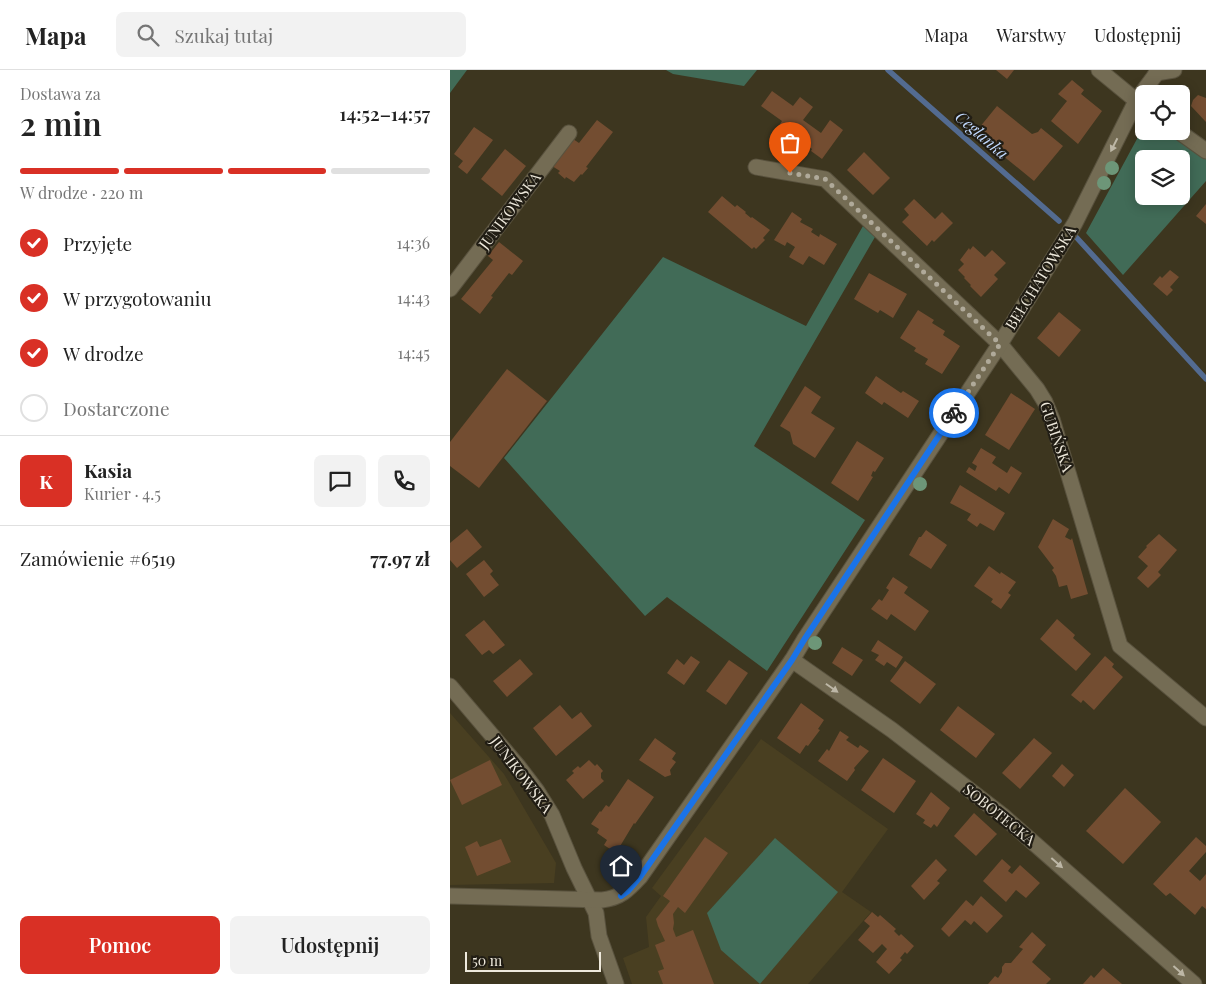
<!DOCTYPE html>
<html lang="pl">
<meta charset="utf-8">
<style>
:root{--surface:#fff;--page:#f2f2f2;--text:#222;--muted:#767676;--line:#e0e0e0;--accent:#d93025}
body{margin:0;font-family:"Playfair Display",serif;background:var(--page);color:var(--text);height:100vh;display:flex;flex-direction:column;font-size:19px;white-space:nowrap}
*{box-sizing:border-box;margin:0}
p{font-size:16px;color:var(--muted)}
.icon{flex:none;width:28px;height:28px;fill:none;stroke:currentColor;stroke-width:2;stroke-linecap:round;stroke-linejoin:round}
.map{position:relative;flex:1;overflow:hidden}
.panel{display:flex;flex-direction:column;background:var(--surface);width:450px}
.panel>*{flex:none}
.tools{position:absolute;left:685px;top:15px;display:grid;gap:10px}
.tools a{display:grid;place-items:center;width:55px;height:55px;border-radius:8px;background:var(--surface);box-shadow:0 2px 12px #0003;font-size:25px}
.scale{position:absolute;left:15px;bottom:12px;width:136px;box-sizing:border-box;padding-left:5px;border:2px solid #eee9dc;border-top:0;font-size:14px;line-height:18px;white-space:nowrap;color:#eee9dc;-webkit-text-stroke:4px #211d14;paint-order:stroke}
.pin{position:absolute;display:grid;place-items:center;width:42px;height:42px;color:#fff;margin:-51px -21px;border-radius:50% 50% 50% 0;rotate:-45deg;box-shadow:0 0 5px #0007}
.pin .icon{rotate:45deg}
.courier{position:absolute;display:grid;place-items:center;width:50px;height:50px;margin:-25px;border:4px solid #1a73e8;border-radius:50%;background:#fff;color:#222;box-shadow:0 1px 6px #0007}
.head em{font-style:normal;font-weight:600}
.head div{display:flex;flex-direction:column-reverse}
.head{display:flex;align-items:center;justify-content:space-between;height:85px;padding:0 20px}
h1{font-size:32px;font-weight:600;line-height:38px}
.bar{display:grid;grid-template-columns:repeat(4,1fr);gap:8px 5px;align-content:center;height:60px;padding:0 20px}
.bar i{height:6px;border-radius:4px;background:var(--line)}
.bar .on{background:var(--accent)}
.bar p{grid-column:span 4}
.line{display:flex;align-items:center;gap:12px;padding:0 20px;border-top:1px solid var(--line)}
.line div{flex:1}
.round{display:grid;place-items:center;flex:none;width:52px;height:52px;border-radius:8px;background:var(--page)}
ol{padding:0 20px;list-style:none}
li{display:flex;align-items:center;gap:15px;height:55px}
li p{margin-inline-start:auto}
li .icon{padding:5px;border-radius:50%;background:var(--accent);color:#fff;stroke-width:4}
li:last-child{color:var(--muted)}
li i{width:28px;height:28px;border:2px solid var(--line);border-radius:50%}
.primary-button{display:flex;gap:10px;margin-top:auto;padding:10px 20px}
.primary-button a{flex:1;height:58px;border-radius:8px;background:var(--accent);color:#fff;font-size:20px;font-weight:600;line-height:58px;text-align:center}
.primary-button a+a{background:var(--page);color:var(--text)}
header{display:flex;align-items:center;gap:30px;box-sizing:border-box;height:70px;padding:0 25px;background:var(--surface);border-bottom:1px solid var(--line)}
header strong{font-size:24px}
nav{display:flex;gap:28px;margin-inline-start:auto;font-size:18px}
.search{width:350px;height:45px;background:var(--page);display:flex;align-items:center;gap:12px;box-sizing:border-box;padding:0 18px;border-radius:8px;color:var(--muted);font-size:19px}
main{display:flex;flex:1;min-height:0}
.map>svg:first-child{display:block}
.built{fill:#493f21}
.grass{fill:#416b57;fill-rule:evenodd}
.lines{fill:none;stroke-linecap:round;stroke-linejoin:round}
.stream{stroke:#536b91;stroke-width:5.5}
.building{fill:#734d31}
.minor-casing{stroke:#59523e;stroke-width:17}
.minor{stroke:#746c54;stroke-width:15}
.tree{fill:#6d9678}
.oneway{fill:#bdb7a6}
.done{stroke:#b0aa9a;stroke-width:5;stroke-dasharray:0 9}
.route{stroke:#1a73e8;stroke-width:6}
.labels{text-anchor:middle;stroke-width:4.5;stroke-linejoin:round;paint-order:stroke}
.street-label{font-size:15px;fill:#eee9dc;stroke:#211d14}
.water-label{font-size:16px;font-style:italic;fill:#c1d9fe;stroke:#211d14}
</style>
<header>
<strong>Mapa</strong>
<div class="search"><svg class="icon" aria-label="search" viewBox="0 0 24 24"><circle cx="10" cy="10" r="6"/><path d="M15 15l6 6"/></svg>Szukaj tutaj</div>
<nav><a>Mapa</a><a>Warstwy</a><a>Udostępnij</a></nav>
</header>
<main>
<section class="panel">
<div class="head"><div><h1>2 min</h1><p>Dostawa za</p></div><em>14:52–14:57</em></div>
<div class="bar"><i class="on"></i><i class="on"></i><i class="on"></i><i></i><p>W drodze · 220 m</p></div>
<ol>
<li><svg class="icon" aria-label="check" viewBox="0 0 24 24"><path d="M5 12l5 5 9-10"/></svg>Przyjęte<p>14:36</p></li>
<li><svg class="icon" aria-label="check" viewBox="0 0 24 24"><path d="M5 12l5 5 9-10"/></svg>W przygotowaniu<p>14:43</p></li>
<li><svg class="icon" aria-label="check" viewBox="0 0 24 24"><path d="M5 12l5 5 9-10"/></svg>W drodze<p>14:45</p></li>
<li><i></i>Dostarczone</li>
</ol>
<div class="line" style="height:90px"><b class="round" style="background:var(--accent);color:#fff">K</b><div><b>Kasia</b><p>Kurier · 4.5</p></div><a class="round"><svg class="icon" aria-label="chat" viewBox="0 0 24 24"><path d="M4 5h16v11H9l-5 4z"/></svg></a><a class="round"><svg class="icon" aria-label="phone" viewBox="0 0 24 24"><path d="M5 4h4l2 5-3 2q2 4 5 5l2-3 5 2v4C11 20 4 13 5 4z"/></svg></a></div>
<div class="line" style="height:65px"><div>Zamówienie #6519</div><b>77.97 zł</b></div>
<div class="primary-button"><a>Pomoc</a><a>Udostępnij</a></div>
</section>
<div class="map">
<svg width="756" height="914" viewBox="0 0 756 914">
<rect width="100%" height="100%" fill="#3d361f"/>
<g class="built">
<polygon points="0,643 54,704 106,793 104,813 0,815"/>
<polygon points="311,669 438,759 392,822 421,842 358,914 182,914 173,888 199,877 196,847 211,826 202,818"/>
</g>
<g class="grass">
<polygon points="0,0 17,0 0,23"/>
<polygon points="216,0 307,0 294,16 223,4"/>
<path d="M694,56V61H724L756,86V111L673,205L636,163ZM694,89H731V126H694Z"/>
<polygon points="413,156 425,167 304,376 415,450 317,601 217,527 195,546 54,388 213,187 356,256"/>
<polygon points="325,768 388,822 310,914 271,880 257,843"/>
</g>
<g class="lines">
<g class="stream">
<polyline points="438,0 609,151"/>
<polyline points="627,168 756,309"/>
</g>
</g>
<g class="building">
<polygon points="546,0 564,0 557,9"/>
<polygon points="622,10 634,20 631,24 652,41 628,74 601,51 617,31 608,24"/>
<polygon points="322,21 343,36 350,27 363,37 353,50 371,63 380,50 393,60 372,89 361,81 362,79 340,63 339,65 328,57 332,51 311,36"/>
<polygon points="748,25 756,28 756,52 741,36 743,30"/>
<polygon points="547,36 582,64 588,62 591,58 613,76 584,111 525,63"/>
<polygon points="147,50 163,62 136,97 138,98 132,105 131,104 124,112 116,107 115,109 108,103 110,101 102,96 123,69 129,73"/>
<polygon points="24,57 43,70 17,104 8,97 13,91 4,84"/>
<polygon points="55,79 76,96 52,126 31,109"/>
<polygon points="414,82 440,108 423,125 397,100"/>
<polygon points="272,126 285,137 287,135 296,142 295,143 301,148 302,147 320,160 313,168 315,170 306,179 304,177 302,179 258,142"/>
<polygon points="464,129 485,149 492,142 503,153 484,172 482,170 477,176 452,152 459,145 454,139"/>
<polygon points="756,134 756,154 746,146"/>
<polygon points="342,142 352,149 350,152 363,159 361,162 369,167 370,164 387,174 374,195 359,186 353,195 339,187 345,177 337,172 335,176 324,170"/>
<polygon points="49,172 73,191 62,205 59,203 41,226 43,227 30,244 11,229 43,190 38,186"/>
<polygon points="523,176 535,187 542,180 556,193 544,205 548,209 531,227 520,216 521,215 514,208 515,207 508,200 514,194 510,190 519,178 520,180"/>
<polygon points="720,200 729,207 720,217 723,220 717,226 703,214 710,206 712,208"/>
<polygon points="419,203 457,224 443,248 430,240 428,243 404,229"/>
<polygon points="468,240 484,250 482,253 495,261 493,265 510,276 492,304 475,294 478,289 464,281 466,278 450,268"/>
<polygon points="609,242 631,260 609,287 587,268"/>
<polygon points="57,299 97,331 29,418 0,396 0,372"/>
<polygon points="426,306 451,323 453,321 469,331 458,348 434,332 432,335 415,323"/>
<polygon points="355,316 371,327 361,343 385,358 365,388 343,374 340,362 330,356"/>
<polygon points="561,323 585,339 559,380 535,365"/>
<polygon points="407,371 434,388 425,402 423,401 421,406 423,407 408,431 381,413"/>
<polygon points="531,378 546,387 542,393 557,403 561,396 572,403 559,424 549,417 546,421 516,402 519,397 525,401 527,396 522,393"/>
<polygon points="510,415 555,443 544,461 530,453 527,457 517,450 521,444 500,433"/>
<polygon points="603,449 619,459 615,467 621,470 622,468 638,524 621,529 617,515 609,517 606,506 602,500 604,498 588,477"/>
<polygon points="17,459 32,477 7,498 0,490 0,473"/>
<polygon points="476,460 497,475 481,499 459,485 469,467 471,467"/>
<polygon points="709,464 727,480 708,502 711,505 698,518 687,508 698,496 688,487 697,477 696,476"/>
<polygon points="34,490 43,501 40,504 49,515 34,527 16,504"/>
<polygon points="539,496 550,504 551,502 566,512 558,523 561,525 551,539 541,532 543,529 524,516"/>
<polygon points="443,507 458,517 454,523 479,541 465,561 441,544 437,550 421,539 429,529 432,531 439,520 436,518"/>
<polygon points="607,549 625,565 623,568 641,584 626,601 590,569"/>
<polygon points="34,550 55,575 43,584 39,580 32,585 15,565"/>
<polygon points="428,570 453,587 446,598 437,592 434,596 425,590 429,585 421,581"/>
<polygon points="392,577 413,590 402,606 382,593"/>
<polygon points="241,586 250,592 234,615 217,603 227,589 234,595"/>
<polygon points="655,586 664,594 662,597 673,607 644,640 633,630 631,633 621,625"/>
<polygon points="70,589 83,604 57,627 43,611"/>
<polygon points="279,590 298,603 276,635 256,621"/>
<polygon points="455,591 486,614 470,634 440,611"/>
<polygon points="351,633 374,650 368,659 370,660 358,676 356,675 350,684 327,668"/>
<polygon points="110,635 122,649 131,642 142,656 106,686 83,658"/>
<polygon points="508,636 545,664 526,688 490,660"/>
<polygon points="390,661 399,667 396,670 408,678 410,675 419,681 404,698 405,700 397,711 368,691 377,679 379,681"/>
<polygon points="205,668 226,683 222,689 226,692 220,700 221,705 215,707 189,690"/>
<polygon points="584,668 602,683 570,719 552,703"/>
<polygon points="433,688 466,711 444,743 411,720"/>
<polygon points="40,690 52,715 12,735 0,710"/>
<polygon points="139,690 145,696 147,694 153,701 151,703 151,708 154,711 133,729 116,710 124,703 122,701 128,696 130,698"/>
<polygon points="612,694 624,705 614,717 602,706"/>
<polygon points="178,709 204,727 185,754 184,753 166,783 154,775 157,770 147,763 149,759 141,754 150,741 151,742 156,735 159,737"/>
<polygon points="675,718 711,752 673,794 636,761"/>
<polygon points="481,722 500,738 487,757 484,754 481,758 473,753 475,750 466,744"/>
<polygon points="524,743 547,764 526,786 504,766"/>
<polygon points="255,767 278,783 235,843 228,837 223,844 224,853 223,859 226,867 243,860 264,914 213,914 208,901 214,899 205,875 215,871 208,856 206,849 220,831 213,826"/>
<polygon points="746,767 756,776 756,782 739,801 750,811 756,804 756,839 752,836 745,845 720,823 716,826 703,814"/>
<polygon points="51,769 61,792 27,806 15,777 27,771 30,777"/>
<polygon points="486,789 497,800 487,811 490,813 474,830 461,816"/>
<polygon points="552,789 561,797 558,801 562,804 570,795 590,813 576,828 566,820 556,832 533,811"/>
<polygon points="531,826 553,846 537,863 524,851 521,855 515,850 499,867 491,859 516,830 523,836"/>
<polygon points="422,842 428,847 430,845 446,859 444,861 449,866 451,864 464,876 457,884 455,882 450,888 452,890 439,904 426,892 437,879 432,874 423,883 408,870 420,856 414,851"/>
<polygon points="582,862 596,875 582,892 601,909 596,914 538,914 545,906 548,908 552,902 552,897 555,893 561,893 573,879 569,877"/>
<polygon points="653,898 672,914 633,914 641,905 644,908"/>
</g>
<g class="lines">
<defs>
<g id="minor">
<polyline points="649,0 694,37"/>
<polyline points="706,3 724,0"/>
<polyline points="728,61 756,81"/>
<polyline points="306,97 375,109 550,274 587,319 595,332 602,349 670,576 756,648"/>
<polyline points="0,219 119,63"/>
<polyline points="342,590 442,660 552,745 744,914"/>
<polyline points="0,616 68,696 87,721 102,745 124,798 146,843 149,866 166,914"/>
<path d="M0,826L152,830C170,828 178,820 190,807L342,590L354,570L550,274L625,153L686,31L709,0"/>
</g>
</defs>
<use href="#minor" class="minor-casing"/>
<use href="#minor" class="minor"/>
</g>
<g class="tree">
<circle cx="662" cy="98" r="7"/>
<circle cx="654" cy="113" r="7"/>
<circle cx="470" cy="414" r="7"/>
<circle cx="365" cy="573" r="7"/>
</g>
<defs><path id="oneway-solid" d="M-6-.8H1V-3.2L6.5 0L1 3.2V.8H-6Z" transform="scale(1.25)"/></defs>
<g class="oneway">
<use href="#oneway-solid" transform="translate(664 75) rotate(117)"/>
<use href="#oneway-solid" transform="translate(382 618) rotate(35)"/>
<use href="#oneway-solid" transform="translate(607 793) rotate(41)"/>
<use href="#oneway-solid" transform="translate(729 901) rotate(42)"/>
</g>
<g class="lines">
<polyline class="done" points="340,103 375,109 550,274 504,343"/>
<polyline class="route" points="171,826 178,821 190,807 342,590 354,570 504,343"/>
</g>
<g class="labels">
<g class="street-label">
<text transform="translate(60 141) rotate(-53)" y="5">JUNIKOWSKA</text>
<text transform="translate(591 208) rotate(-58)" y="5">BEŁCHATOWSKA</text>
<text transform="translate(606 367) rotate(71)" y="5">GUBIŃSKA</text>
<text transform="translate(71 705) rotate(53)" y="5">JUNIKOWSKA</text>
<text transform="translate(549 745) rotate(39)" y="5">SOBOTECKA</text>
</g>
<g class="water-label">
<text transform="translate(532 65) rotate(41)" y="6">Ceglanka</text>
</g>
</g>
</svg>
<div class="tools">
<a><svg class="icon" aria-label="locate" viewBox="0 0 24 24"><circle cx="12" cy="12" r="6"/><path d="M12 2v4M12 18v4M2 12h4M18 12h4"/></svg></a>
<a><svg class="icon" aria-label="layers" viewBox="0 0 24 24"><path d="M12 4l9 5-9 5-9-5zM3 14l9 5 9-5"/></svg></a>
</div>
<div class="scale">50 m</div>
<div class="pin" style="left:340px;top:103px;background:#ea580c"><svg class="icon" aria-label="bag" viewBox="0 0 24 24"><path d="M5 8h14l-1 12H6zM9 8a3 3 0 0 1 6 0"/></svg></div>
<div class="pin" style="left:171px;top:826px;background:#1f2937"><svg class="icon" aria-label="home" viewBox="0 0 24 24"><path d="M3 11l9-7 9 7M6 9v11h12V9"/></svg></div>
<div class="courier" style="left:504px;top:343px"><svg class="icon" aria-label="bike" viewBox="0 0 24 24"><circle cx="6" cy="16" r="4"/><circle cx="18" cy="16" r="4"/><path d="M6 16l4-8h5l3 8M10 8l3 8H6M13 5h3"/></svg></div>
</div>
</main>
